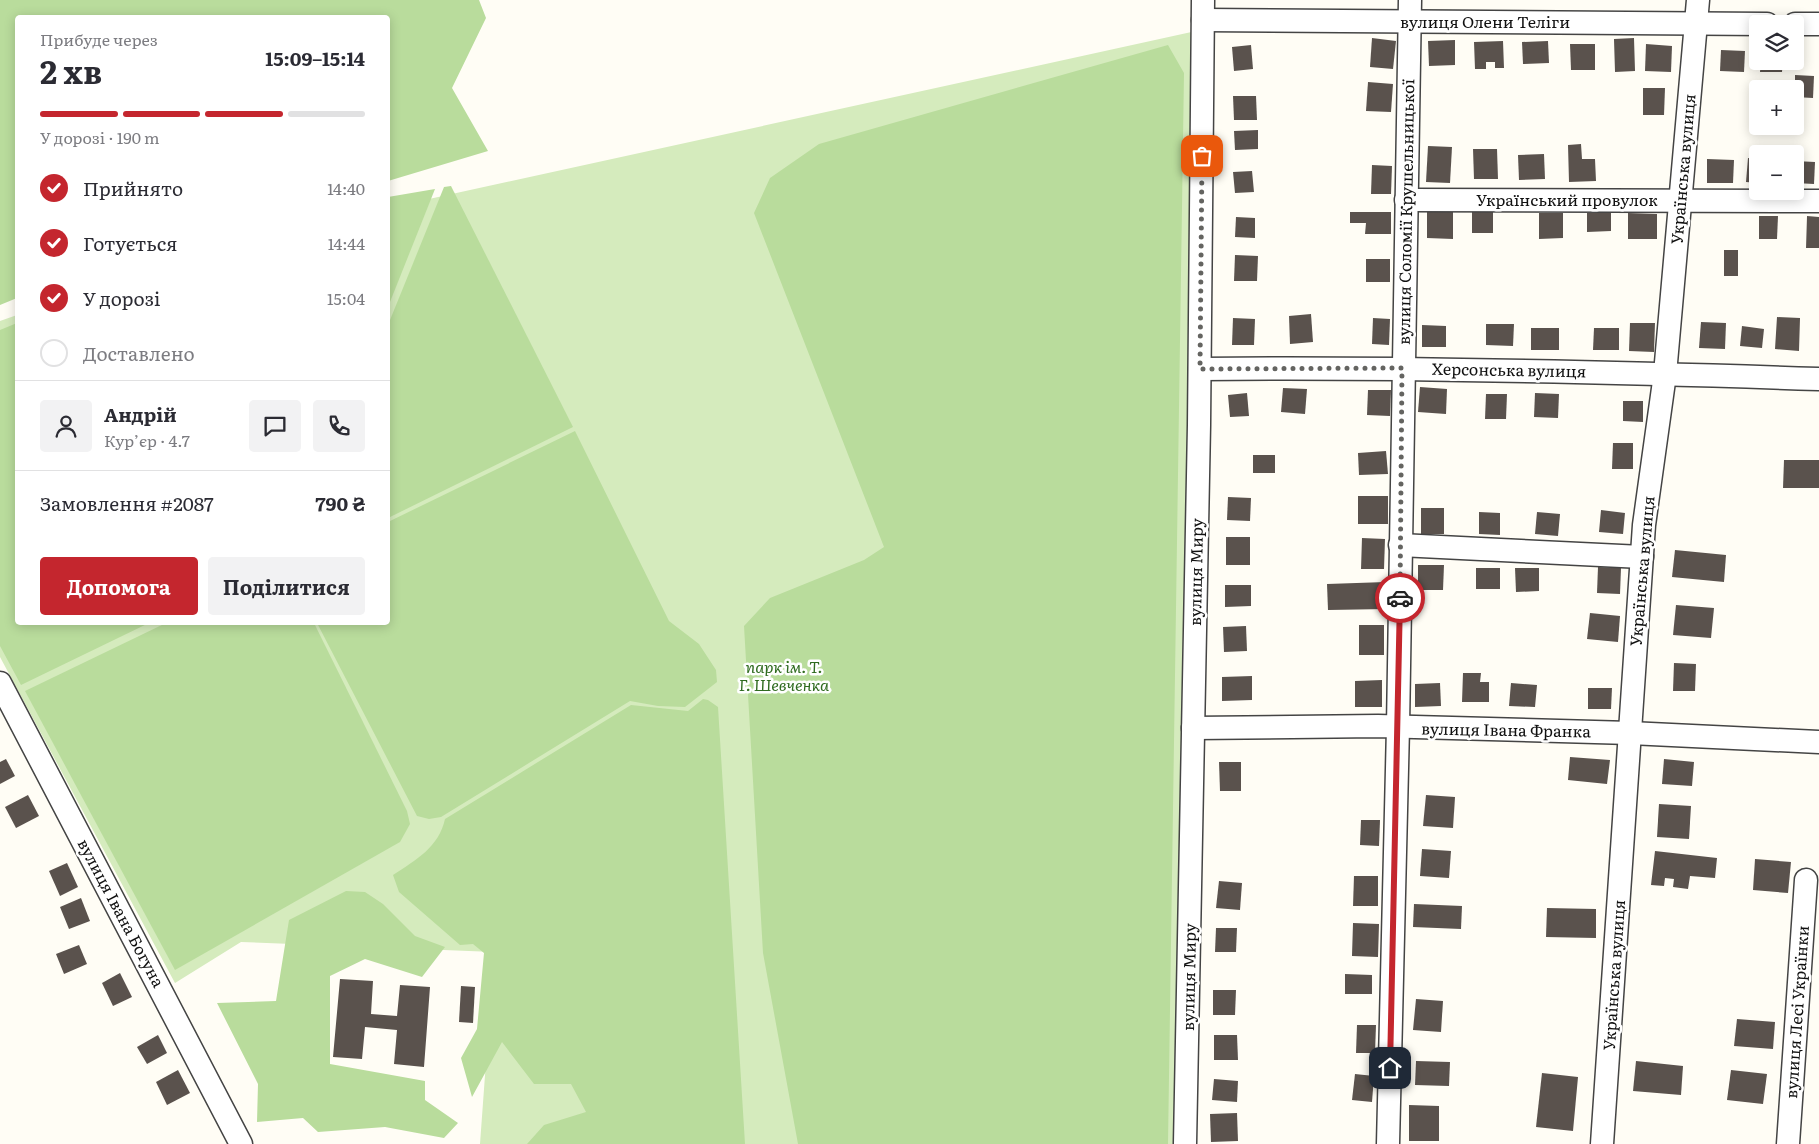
<!DOCTYPE html>
<html lang="uk">
<meta charset="utf-8">
<style>
:root{--surface:#fff;--page:#f2f2f3;--text:#2b2b33;--muted:#7c7c81;--line:#e1e1e2;--accent:#c4262e}
body{margin:0;font-family:Literata,serif;background:var(--page);color:var(--text);height:100vh;display:flex;flex-direction:column;font-size:19px;white-space:nowrap}
*{box-sizing:border-box;margin:0}
p{font-size:16px;color:var(--muted)}
.icon{flex:none;width:28px;height:28px;fill:none;stroke:currentColor;stroke-width:2;stroke-linecap:round;stroke-linejoin:round}
.map{position:relative;flex:1;overflow:hidden}
.drawer{position:absolute;left:15px;top:15px;width:375px;height:610px;display:flex;flex-direction:column;background:var(--surface);border-radius:5px;box-shadow:0 2px 12px #0003}
.drawer>*{flex:none}
.fabs{position:absolute;left:1749px;top:15px;display:grid;gap:10px}
.fabs a{display:grid;place-items:center;width:55px;height:55px;border-radius:5px;background:var(--surface);box-shadow:0 2px 12px #0003;font-size:25px}
.pin{position:absolute;display:grid;place-items:center;width:42px;height:42px;color:#fff;margin:-21px;border-radius:10px;box-shadow:0 2px 8px #0006}
.courier{position:absolute;display:grid;place-items:center;width:50px;height:50px;margin:-25px;border:4px solid #c4262e;border-radius:50%;background:#fff;color:#222;box-shadow:0 1px 6px #0007}
.headline em{font-style:normal;font-weight:700}
.headline div{display:flex;flex-direction:column-reverse}
.headline{display:flex;align-items:center;justify-content:space-between;height:85px;padding:0 25px}
h1{font-size:32px;font-weight:700;line-height:38px}
.bar{display:grid;grid-template-columns:repeat(4,1fr);gap:8px 5px;align-content:center;height:60px;padding:0 25px}
.bar i{height:6px;border-radius:4px;background:var(--line)}
.bar .active{background:var(--accent)}
.bar p{grid-column:span 4}
.line{display:flex;align-items:center;gap:12px;padding:0 25px;border-top:1px solid var(--line)}
.line div{flex:1}
.round{display:grid;place-items:center;flex:none;width:52px;height:52px;border-radius:5px;background:var(--page)}
ol{padding:0 25px;list-style:none}
li{display:flex;align-items:center;gap:15px;height:55px}
li p{margin-inline-start:auto}
li .icon{padding:5px;border-radius:50%;background:var(--accent);color:#fff;stroke-width:4}
li:last-child{color:var(--muted)}
li i{width:28px;height:28px;border:2px solid var(--line);border-radius:50%}
.action{display:flex;gap:10px;margin-top:auto;padding:10px 25px}
.action a{flex:1;height:58px;border-radius:5px;background:var(--accent);color:#fff;font-size:20px;font-weight:700;line-height:58px;text-align:center}
.action a+a{background:var(--page);color:var(--text)}
.map>svg:first-child{display:block}
.green{fill:#d5ebbd}
.forest{fill:#b9dc9c}
.building{fill:#5a524d}
.lines{fill:none;stroke-linecap:round;stroke-linejoin:round}
.minor-casing{stroke:#444;stroke-width:25}
.minor{stroke:#fff;stroke-width:22}
.done{stroke:#646461;stroke-width:5;stroke-dasharray:0 9}
.route{stroke:#c4262e;stroke-width:6}
.labels{text-anchor:middle;stroke-width:5;stroke-linejoin:round;paint-order:stroke}
.street-label{font-size:16px;fill:#111;stroke:#fff}
.park-label{font-size:16px;font-style:italic;fill:#2f6b1f;stroke:#fff}
</style>
<div class="map">
<svg width="1819" height="1144" viewBox="0 0 1819 1144">
<rect width="100%" height="100%" fill="#fffdf5"/>
<polygon class="green" points="1196,31 1176,1144 480,1144 494,952 241,942 175,983 0,657 0,321 17,315 18,622 388,622 388,208"/>
<g class="forest">
<polygon points="0,0 479,0 486,18 452,88 488,151 388,181 388,18 18,18 17,298 0,305"/>
<polygon points="1168,45 1184,73 1168,1144 798,1144 763,953 744,626 770,598 864,560 884,547 754,213 770,178 819,144"/>
<polygon points="451,186 573,427 388,518 388,325 444,187"/>
<polygon points="435,189 388,307 388,197"/>
<polygon points="17,323 18,622 149,623 21,685 0,646 0,330"/>
<polygon points="575,431 669,621 699,644 716,670 717,682 685,707 658,706 630,701 441,817 429,819 417,816 317,623 388,622 388,522"/>
<polygon points="166,623 314,623 407,811 410,824 400,842 175,970 25,691"/>
<path d="M703,699L708,700L718,707L745,1144H527L544,1125L586,1112L571,1084H534L502,1042L472,1097L461,1058L477,1029L484,953L473,944L460,945L399,892L393,875C416,860 439,847 445,819L631,705L688,711Z"/>
<polygon points="346,891 365,892 383,904 415,936 445,947 422,977 365,959 330,976 330,1064 425,1081 425,1100 458,1123 444,1138 385,1127 318,1132 303,1118 257,1122 258,1084 217,1003 276,1001 289,920"/>
</g>
<g class="building">
<polygon points="1372,38 1396,41 1393,69 1370,67"/>
<polygon points="1634,38 1635,71 1615,72 1614,39"/>
<polygon points="1455,40 1455,65 1429,66 1428,41"/>
<polygon points="1503,41 1504,68 1495,68 1495,62 1486,62 1486,69 1475,69 1474,42"/>
<polygon points="1548,41 1549,63 1523,64 1522,42"/>
<polygon points="1570,44 1595,44 1595,70 1571,70"/>
<polygon points="1646,44 1672,46 1671,72 1645,71"/>
<polygon points="1251,45 1253,69 1234,71 1232,47"/>
<polygon points="1721,50 1745,51 1744,72 1720,71"/>
<polygon points="1761,61 1783,61 1782,72 1760,72"/>
<polygon points="1795,75 1814,76 1813,98 1795,97"/>
<polygon points="1368,82 1393,84 1391,112 1366,111"/>
<polygon points="1643,88 1665,88 1664,115 1643,115"/>
<polygon points="1233,96 1256,96 1257,120 1234,120"/>
<polygon points="1258,130 1258,149 1235,150 1234,131"/>
<polygon points="1581,144 1582,159 1595,159 1596,181 1569,182 1568,145"/>
<polygon points="1428,146 1452,147 1450,183 1426,182"/>
<polygon points="1473,149 1497,149 1498,179 1474,179"/>
<polygon points="1544,154 1545,179 1519,180 1518,155"/>
<polygon points="1748,158 1758,159 1758,183 1746,182"/>
<polygon points="1707,159 1734,160 1733,183 1707,183"/>
<polygon points="1795,161 1815,162 1814,184 1795,183"/>
<polygon points="1372,165 1392,166 1391,194 1371,194"/>
<polygon points="1252,171 1254,192 1235,193 1233,172"/>
<polygon points="1427,210 1453,210 1453,239 1427,238"/>
<rect x="1472" y="211" width="21" height="22"/>
<polygon points="1350,212 1391,212 1391,234 1365,234 1366,223 1350,223"/>
<polygon points="1539,213 1563,213 1563,238 1539,239"/>
<polygon points="1587,213 1611,213 1611,231 1587,232"/>
<polygon points="1628,213 1657,214 1657,239 1628,239"/>
<polygon points="1759,216 1778,216 1777,239 1759,239"/>
<polygon points="1807,216 1819,217 1819,248 1806,248"/>
<polygon points="1236,217 1255,218 1255,238 1235,237"/>
<rect x="1724" y="250" width="14" height="26"/>
<polygon points="1235,255 1258,256 1257,281 1234,281"/>
<rect x="1366" y="259" width="24" height="23"/>
<polygon points="1311,314 1313,342 1290,344 1289,316"/>
<polygon points="1777,317 1800,318 1799,351 1775,349"/>
<polygon points="1233,318 1255,319 1254,345 1232,345"/>
<polygon points="1373,318 1390,319 1389,345 1372,344"/>
<polygon points="1701,322 1726,323 1725,349 1699,348"/>
<polygon points="1630,323 1655,323 1654,352 1629,351"/>
<polygon points="1486,324 1514,324 1513,346 1486,345"/>
<polygon points="1422,325 1446,326 1446,347 1422,347"/>
<polygon points="1742,326 1764,329 1762,348 1740,346"/>
<rect x="1531" y="328" width="28" height="22"/>
<polygon points="1594,328 1619,328 1619,350 1593,350"/>
<polygon points="1420,387 1447,389 1446,414 1418,412"/>
<polygon points="1283,388 1307,389 1305,414 1281,412"/>
<polygon points="1368,390 1391,390 1390,416 1367,415"/>
<polygon points="1247,393 1249,416 1230,417 1228,395"/>
<polygon points="1535,393 1559,394 1558,418 1534,417"/>
<polygon points="1486,394 1507,394 1506,419 1485,419"/>
<polygon points="1623,401 1643,401 1643,422 1623,421"/>
<polygon points="1613,443 1633,443 1633,469 1612,469"/>
<polygon points="1386,451 1388,474 1359,475 1358,453"/>
<rect x="1253" y="455" width="22" height="18"/>
<polygon points="1784,460 1819,460 1819,488 1783,488"/>
<rect x="1358" y="496" width="30" height="28"/>
<polygon points="1228,497 1251,498 1250,521 1227,520"/>
<rect x="1421" y="508" width="23" height="26"/>
<polygon points="1601,510 1625,513 1623,534 1599,532"/>
<polygon points="1479,512 1500,513 1500,535 1479,534"/>
<polygon points="1537,512 1560,514 1558,536 1535,534"/>
<rect x="1226" y="537" width="24" height="28"/>
<polygon points="1362,538 1385,539 1384,569 1361,569"/>
<polygon points="1675,550 1726,555 1724,582 1672,577"/>
<polygon points="1418,565 1444,565 1443,590 1418,590"/>
<polygon points="1598,567 1621,568 1620,594 1597,593"/>
<rect x="1476" y="568" width="24" height="21"/>
<polygon points="1515,568 1539,568 1539,591 1516,592"/>
<polygon points="1386,582 1387,609 1328,610 1327,584"/>
<polygon points="1225,585 1251,585 1251,606 1225,607"/>
<polygon points="1676,605 1714,608 1711,638 1673,635"/>
<polygon points="1590,613 1620,616 1618,642 1587,639"/>
<rect x="1359" y="625" width="25" height="30"/>
<polygon points="1246,626 1247,651 1224,652 1223,627"/>
<polygon points="1674,663 1696,664 1695,691 1673,691"/>
<polygon points="1463,673 1481,673 1480,682 1489,682 1489,702 1462,702"/>
<polygon points="1252,676 1252,700 1222,701 1222,677"/>
<polygon points="1382,680 1382,707 1355,707 1355,681"/>
<polygon points="1440,683 1441,706 1415,707 1415,684"/>
<polygon points="1511,683 1537,685 1535,707 1509,706"/>
<polygon points="1588,688 1612,688 1611,709 1588,709"/>
<polygon points="1570,757 1610,760 1607,784 1568,780"/>
<polygon points="6,759 15,776 0,784 0,762"/>
<polygon points="1664,759 1694,762 1692,786 1662,784"/>
<polygon points="1219,762 1241,762 1241,791 1220,791"/>
<polygon points="28,795 39,816 16,828 5,807"/>
<polygon points="1426,795 1455,797 1453,828 1423,826"/>
<polygon points="1659,804 1691,806 1689,839 1657,837"/>
<polygon points="1361,820 1380,820 1379,846 1360,845"/>
<polygon points="1422,849 1451,851 1449,878 1420,876"/>
<polygon points="1655,851 1717,858 1715,878 1690,876 1688,889 1673,887 1674,879 1665,878 1664,886 1651,885"/>
<polygon points="1755,859 1791,862 1788,893 1753,890"/>
<polygon points="67,863 78,887 60,896 49,871"/>
<polygon points="1354,876 1378,876 1378,906 1353,906"/>
<polygon points="1219,881 1242,883 1240,910 1216,908"/>
<polygon points="81,898 90,921 69,929 60,907"/>
<polygon points="1414,904 1462,906 1461,929 1413,927"/>
<polygon points="1547,908 1596,909 1596,938 1546,937"/>
<polygon points="1353,923 1379,924 1378,957 1352,956"/>
<polygon points="1216,928 1237,928 1236,952 1215,952"/>
<polygon points="79,945 87,964 64,974 56,954"/>
<polygon points="120,973 132,997 113,1006 102,983"/>
<polygon points="1345,974 1372,975 1372,994 1345,994"/>
<polygon points="340,979 373,981 371,1014 397,1016 400,985 430,987 424,1067 394,1064 397,1030 365,1027 362,1059 333,1057"/>
<polygon points="461,986 475,987 473,1023 459,1022"/>
<polygon points="1213,990 1236,990 1235,1015 1213,1015"/>
<polygon points="1416,999 1443,1001 1441,1032 1413,1030"/>
<polygon points="1737,1019 1775,1022 1773,1049 1734,1046"/>
<polygon points="1357,1025 1376,1025 1375,1053 1356,1053"/>
<polygon points="158,1035 167,1053 147,1064 137,1047"/>
<polygon points="1214,1035 1237,1035 1238,1060 1214,1060"/>
<polygon points="1416,1061 1450,1062 1449,1086 1415,1085"/>
<polygon points="1636,1061 1683,1066 1681,1095 1633,1091"/>
<polygon points="178,1070 190,1093 167,1105 156,1082"/>
<polygon points="1731,1070 1767,1074 1763,1104 1727,1100"/>
<polygon points="1542,1073 1578,1077 1573,1131 1536,1127"/>
<polygon points="1355,1074 1374,1076 1372,1102 1352,1100"/>
<polygon points="1214,1079 1238,1081 1237,1102 1212,1100"/>
<polygon points="1409,1105 1439,1106 1439,1141 1409,1141"/>
<polygon points="1237,1113 1238,1141 1211,1142 1210,1114"/>
</g>
<g class="lines">
<defs>
<g id="minor">
<polyline points="1203,20 1767,24"/>
<polyline points="1795,24 1819,24"/>
<polyline points="1406,200 1819,201"/>
<path d="M1200,369C1406,367 1613,372 1819,379"/>
<polyline points="1400,545 1642,557"/>
<polyline points="0,683 241,1144"/>
<polyline points="1193,728 1378,726 1630,733 1819,742"/>
<polyline points="1185,1144 1199,425 1203,0"/>
<polyline points="1388,1144 1398,727 1410,0"/>
<polyline points="1602,1144 1644,525 1665,374 1698,0"/>
<polyline points="1788,1144 1806,880"/>
</g>
</defs>
<use href="#minor" class="minor-casing"/>
<use href="#minor" class="minor"/>
</g>
<g class="lines">
<polyline class="done" points="1202,156 1200,369 1402,368 1400,598"/>
<polyline class="route" points="1390,1068 1400,598"/>
</g>
<g class="labels">
<g class="street-label">
<text x="1485" y="28">вулиця Олени Теліги</text>
<text transform="translate(1683 169) rotate(-85)" y="6">Українська вулиця</text>
<text x="1567" y="206">Український провулок</text>
<text transform="translate(1406 212) rotate(-89)" y="6">вулиця Соломії Крушельницької</text>
<text transform="translate(1509 370) rotate(1)" y="6">Херсонська вулиця</text>
<text transform="translate(1642 571) rotate(-85)" y="6">Українська вулиця</text>
<text transform="translate(1196 572) rotate(-89)" y="6">вулиця Миру</text>
<text transform="translate(1506 730) rotate(1)" y="6">вулиця Івана Франка</text>
<text transform="translate(121 913) rotate(62)" y="6">вулиця Івана Богуна</text>
<text transform="translate(1614 975) rotate(-86)" y="6">Українська вулиця</text>
<text transform="translate(1189 977) rotate(-89)" y="6">вулиця Миру</text>
<text transform="translate(1797 1012) rotate(-86)" y="6">вулиця Лесі Українки</text>
</g>
<g class="park-label">
<text x="784" y="673">парк ім. Т.<tspan x="784" dy="18">Г. Шевченка</tspan></text>
</g>
</g>
</svg>
<div class="fabs">
<a><svg class="icon" aria-label="layers" viewBox="0 0 24 24"><path d="M12 4l9 5-9 5-9-5zM3 14l9 5 9-5"/></svg></a>
<a>+</a>
<a>−</a>
</div>
<div class="pin" style="left:1202px;top:156px;background:#ea580c"><svg class="icon" aria-label="bag" viewBox="0 0 24 24"><path d="M5 8h14l-1 12H6zM9 8a3 3 0 0 1 6 0"/></svg></div>
<div class="pin" style="left:1390px;top:1068px;background:#1f2937"><svg class="icon" aria-label="home" viewBox="0 0 24 24"><path d="M3 11l9-7 9 7M6 9v11h12V9"/></svg></div>
<div class="courier" style="left:1400px;top:598px"><svg class="icon" aria-label="car" viewBox="0 0 24 24"><path d="M5 17H2v-5l4-1 3-4h7l3 4 3 1v5h-3M9 17h6M6 11h13"/><circle cx="7" cy="17" r="2"/><circle cx="17" cy="17" r="2"/></svg></div>
<section class="drawer">
<div class="headline"><div><h1>2 хв</h1><p>Прибуде через</p></div><em>15:09–15:14</em></div>
<div class="bar"><i class="active"></i><i class="active"></i><i class="active"></i><i></i><p>У дорозі · 190 m</p></div>
<ol>
<li><svg class="icon" aria-label="check" viewBox="0 0 24 24"><path d="M5 12l5 5 9-10"/></svg>Прийнято<p>14:40</p></li>
<li><svg class="icon" aria-label="check" viewBox="0 0 24 24"><path d="M5 12l5 5 9-10"/></svg>Готується<p>14:44</p></li>
<li><svg class="icon" aria-label="check" viewBox="0 0 24 24"><path d="M5 12l5 5 9-10"/></svg>У дорозі<p>15:04</p></li>
<li><i></i>Доставлено</li>
</ol>
<div class="line" style="height:90px"><a class="round"><svg class="icon" aria-label="person" viewBox="0 0 24 24"><circle cx="12" cy="8" r="4"/><path d="M4 21q1-7 8-7t8 7"/></svg></a><div><b>Андрій</b><p>Кур’єр · 4.7</p></div><a class="round"><svg class="icon" aria-label="chat" viewBox="0 0 24 24"><path d="M4 5h16v11H9l-5 4z"/></svg></a><a class="round"><svg class="icon" aria-label="phone" viewBox="0 0 24 24"><path d="M5 4h4l2 5-3 2q2 4 5 5l2-3 5 2v4C11 20 4 13 5 4z"/></svg></a></div>
<div class="line" style="height:65px"><div>Замовлення #2087</div><b>790 ₴</b></div>
<div class="action"><a>Допомога</a><a>Поділитися</a></div>
</section>
</div>
